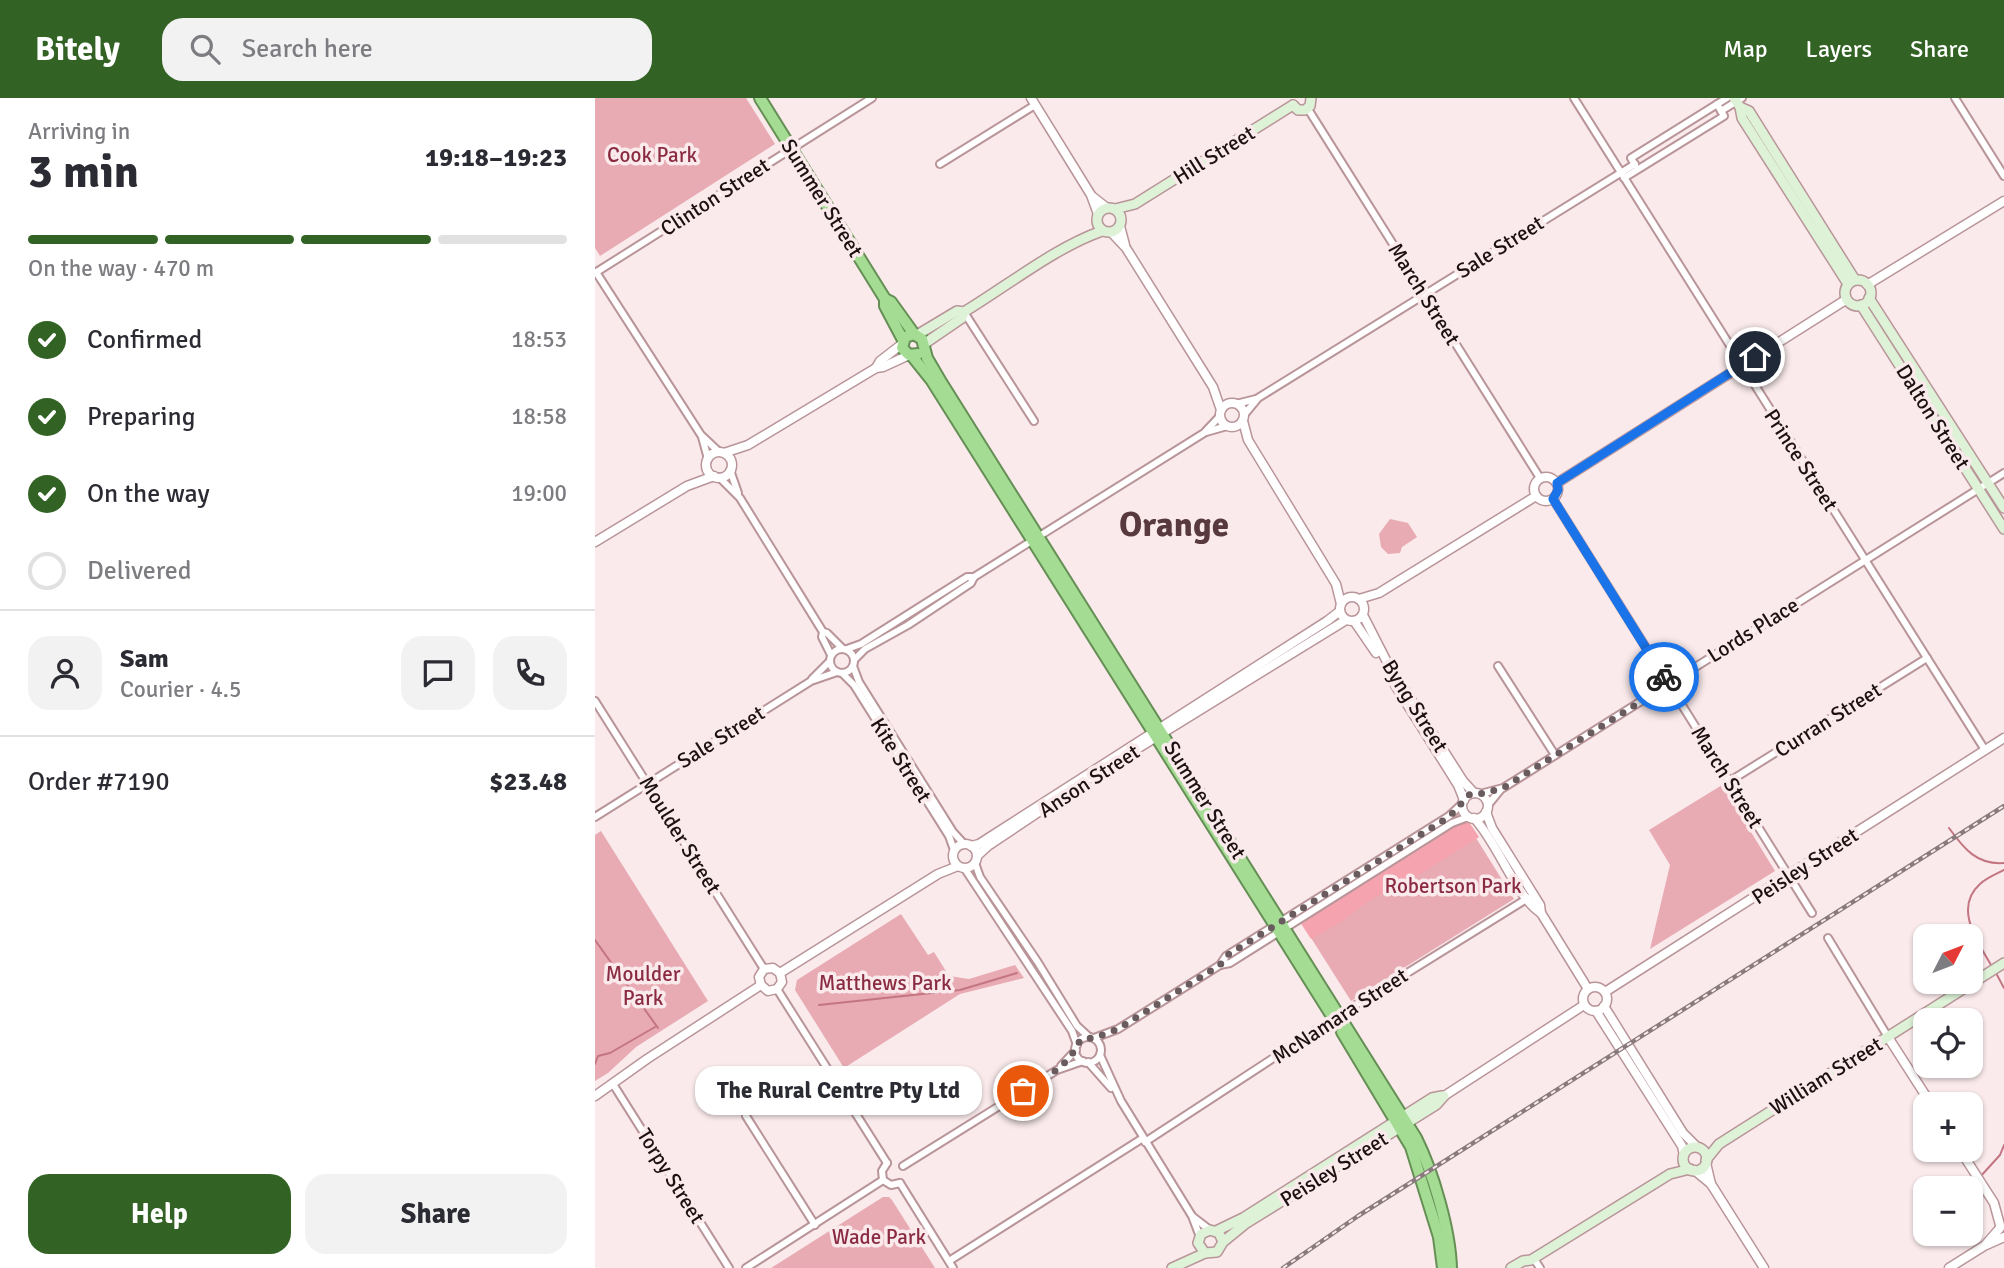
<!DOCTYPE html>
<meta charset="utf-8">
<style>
:root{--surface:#fff;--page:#f2f2f3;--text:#2b2b33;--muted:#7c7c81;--line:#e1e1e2;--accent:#336324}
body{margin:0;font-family:Signika,sans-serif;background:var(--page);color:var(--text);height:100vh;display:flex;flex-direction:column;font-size:26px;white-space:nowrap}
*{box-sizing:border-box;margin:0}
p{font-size:23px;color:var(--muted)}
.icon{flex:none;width:38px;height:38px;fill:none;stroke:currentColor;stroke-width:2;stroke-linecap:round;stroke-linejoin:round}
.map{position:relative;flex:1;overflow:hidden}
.sheet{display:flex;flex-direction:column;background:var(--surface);width:595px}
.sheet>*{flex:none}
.needle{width:46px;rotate:48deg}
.fabs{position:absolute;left:1318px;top:826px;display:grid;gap:14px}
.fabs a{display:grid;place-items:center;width:70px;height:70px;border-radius:14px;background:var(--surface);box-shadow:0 2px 5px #0004;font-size:35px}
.pin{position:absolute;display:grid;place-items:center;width:60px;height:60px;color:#fff;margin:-30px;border:4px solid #fff;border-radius:50%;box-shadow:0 2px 7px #0007}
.courier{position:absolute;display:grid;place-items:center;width:70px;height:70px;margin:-35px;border:5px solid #1a73e8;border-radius:50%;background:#fff;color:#222;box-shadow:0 2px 9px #0007}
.bubble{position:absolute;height:49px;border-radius:21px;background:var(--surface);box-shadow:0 2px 5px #0004;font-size:23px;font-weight:800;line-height:49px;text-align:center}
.summary em{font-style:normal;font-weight:800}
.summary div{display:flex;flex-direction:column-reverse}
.summary{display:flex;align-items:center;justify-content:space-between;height:119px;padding:0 28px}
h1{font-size:46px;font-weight:800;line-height:52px}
.bar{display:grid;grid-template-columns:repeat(4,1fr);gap:10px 7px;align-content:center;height:84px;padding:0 28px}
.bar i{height:9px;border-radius:5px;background:var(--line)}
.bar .selected{background:var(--accent)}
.bar p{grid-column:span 4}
.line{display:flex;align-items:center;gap:18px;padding:0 28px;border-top:2px solid var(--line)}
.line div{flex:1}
.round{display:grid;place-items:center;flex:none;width:74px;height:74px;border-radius:21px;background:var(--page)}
ol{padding:0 28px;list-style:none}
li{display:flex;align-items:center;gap:21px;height:77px}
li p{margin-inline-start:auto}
li .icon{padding:7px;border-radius:50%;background:var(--accent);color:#fff;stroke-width:4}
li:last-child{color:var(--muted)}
li i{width:38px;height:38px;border:4px solid var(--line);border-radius:50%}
.cta{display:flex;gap:14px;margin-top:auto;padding:14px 28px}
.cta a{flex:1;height:80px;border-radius:21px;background:var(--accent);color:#fff;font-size:28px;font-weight:800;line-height:80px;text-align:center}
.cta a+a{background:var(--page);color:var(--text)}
header{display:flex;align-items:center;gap:42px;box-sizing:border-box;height:98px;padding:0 35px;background:var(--accent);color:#fff}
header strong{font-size:33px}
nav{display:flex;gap:38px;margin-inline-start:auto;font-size:24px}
.search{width:490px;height:63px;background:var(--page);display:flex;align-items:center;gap:18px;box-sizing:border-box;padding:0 24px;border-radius:21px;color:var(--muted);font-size:26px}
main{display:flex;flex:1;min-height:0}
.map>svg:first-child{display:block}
.green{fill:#e8abb3}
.forest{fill:#f5a3af}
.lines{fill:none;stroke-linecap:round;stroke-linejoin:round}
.stream{stroke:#c37582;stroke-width:2}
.minor-casing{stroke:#b99599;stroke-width:10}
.tertiary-casing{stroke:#b99599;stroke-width:11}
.secondary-casing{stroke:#b99599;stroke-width:12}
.trunk-casing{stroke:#668f55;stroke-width:14}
.minor{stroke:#fff;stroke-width:6}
.tertiary{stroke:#fff;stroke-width:8}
.secondary{stroke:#ddf2d7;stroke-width:9}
.trunk{stroke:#a4dc94;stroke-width:10}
.rail-casing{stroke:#897b7d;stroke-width:4.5}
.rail{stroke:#faeaec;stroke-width:2;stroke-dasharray:5;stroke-linecap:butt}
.done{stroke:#6a5c5e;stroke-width:7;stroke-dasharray:0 12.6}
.route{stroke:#1a73e8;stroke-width:9}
.labels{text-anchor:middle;stroke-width:7;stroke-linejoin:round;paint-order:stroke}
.park-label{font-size:21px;fill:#8a2b41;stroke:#faeaec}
.street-label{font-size:21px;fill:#1c1012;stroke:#faeaec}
.town-label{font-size:35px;font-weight:bold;fill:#583a3e;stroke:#faeaec}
</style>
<header>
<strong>Bitely</strong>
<div class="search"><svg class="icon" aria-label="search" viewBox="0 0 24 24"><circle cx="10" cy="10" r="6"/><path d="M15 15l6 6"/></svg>Search here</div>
<nav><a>Map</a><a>Layers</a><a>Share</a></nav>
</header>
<main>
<section class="sheet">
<div class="summary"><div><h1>3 min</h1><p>Arriving in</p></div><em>19:18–19:23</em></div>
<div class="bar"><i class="selected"></i><i class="selected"></i><i class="selected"></i><i></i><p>On the way · 470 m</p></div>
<ol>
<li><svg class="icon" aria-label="check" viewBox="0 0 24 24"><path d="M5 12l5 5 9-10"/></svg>Confirmed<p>18:53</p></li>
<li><svg class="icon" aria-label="check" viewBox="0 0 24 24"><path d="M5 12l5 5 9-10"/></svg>Preparing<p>18:58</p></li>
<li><svg class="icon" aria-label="check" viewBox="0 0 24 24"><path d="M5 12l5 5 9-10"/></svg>On the way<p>19:00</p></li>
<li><i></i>Delivered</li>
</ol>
<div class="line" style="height:126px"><a class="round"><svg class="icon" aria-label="person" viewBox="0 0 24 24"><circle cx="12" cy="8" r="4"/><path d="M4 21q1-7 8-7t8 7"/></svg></a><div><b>Sam</b><p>Courier · 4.5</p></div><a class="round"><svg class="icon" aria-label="chat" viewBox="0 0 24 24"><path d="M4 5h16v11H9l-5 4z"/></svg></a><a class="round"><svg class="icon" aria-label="phone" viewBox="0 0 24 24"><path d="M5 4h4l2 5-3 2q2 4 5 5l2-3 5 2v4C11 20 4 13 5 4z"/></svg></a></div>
<div class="line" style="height:91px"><div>Order #7190</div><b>$23.48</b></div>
<div class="cta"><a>Help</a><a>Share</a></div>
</section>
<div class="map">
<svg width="1409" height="1170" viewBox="0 0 1409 1170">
<rect width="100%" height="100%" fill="#faeaec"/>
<g class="green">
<polygon points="0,0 151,0 180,46 5,158 0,150"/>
<polygon points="795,421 813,425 822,439 807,449 805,455 793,456 786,449 784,436"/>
<polygon points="1127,687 1180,773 1055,851 1075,767 1054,732"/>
<polygon points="873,727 919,801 756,903 711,832"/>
<polygon points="6,733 113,903 41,949 13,975 0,983 0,737"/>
<polygon points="306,816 333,857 339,854 354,878 374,881 420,867 429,880 365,896 249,970 200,892 202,882"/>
<polygon points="288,1099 294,1099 297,1102 340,1170 176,1170"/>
</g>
<path class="forest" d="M868,723L874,724L884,739L800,792C776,797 765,811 746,824C736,830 726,835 716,841L705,824Z"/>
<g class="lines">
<g class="stream">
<path d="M1354,730C1369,751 1382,767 1409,765"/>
<polyline points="0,842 63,930"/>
<path d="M1396,867C1383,844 1358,810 1385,786C1391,780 1401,776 1409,772"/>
<polyline points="1401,875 1409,890"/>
<polyline points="224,907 365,892 422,875"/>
<polyline points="0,966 3,958 15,955 60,929"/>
<polyline points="1385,1079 1405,1057 1409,1047"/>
<polyline points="1376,1091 1382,1083"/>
<polyline points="1360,1146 1361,1136"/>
</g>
<defs>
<g id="minor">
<polyline points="979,0 1390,652"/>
<polyline points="1360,0 1409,78"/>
<polyline points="713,11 945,380"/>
<polyline points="1126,13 1147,0"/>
<polyline points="345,66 440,7"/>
<polyline points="1040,67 1036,60 1132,0"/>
<polyline points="1029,80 1129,18 1122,6"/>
<polyline points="1,174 106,337 124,354"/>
<polyline points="0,175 277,0"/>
<polyline points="369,214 439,323"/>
<polyline points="641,306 661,301"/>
<polyline points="649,317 663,300 1040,66"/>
<polyline points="611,334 632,328"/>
<polyline points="107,339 113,361"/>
<polyline points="135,372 143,395"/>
<polyline points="124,379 145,400 228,534 227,539 236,557"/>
<polyline points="958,401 1217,815"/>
<polyline points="228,534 232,535 247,550"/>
<circle cx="247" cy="563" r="12"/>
<polyline points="252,551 266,546 372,479 379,479"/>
<polyline points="259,562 270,551 313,527 376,485 379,479 609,335 625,318"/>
<polyline points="258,568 264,584 358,734 369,746"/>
<polyline points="903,568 960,657"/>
<polyline points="247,575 259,587 354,738 359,752"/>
<polyline points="217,581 235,563"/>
<polyline points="0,603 169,871"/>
<polyline points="1135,683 1332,560"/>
<polyline points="885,696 908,690 1409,375"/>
<polyline points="893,707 906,691"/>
<polyline points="0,719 216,583 242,574"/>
<polyline points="380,765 385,779 442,863 482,928 494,939"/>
<polyline points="370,771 477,933 482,947"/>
<polyline points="1233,840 1293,939"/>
<polyline points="625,867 635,865 857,725 873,719"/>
<polyline points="182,891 292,1065"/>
<circle cx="493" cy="952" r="13"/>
<polyline points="499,940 523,931 625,867 631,858 854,718 867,706"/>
<polyline points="505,957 526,1003 597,1118 605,1139"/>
<polyline points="493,964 516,990"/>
<polyline points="466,968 481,952"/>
<polyline points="18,986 134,1170"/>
<polyline points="151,1018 220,1127"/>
<polyline points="550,1044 738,921 933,800"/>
<polyline points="308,1068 462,972 488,963"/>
<polyline points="288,1082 287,1073 292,1065"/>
<polyline points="288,1082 296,1087 305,1085"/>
<polyline points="305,1085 358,1170"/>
<polyline points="598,1119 615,1132"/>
<polyline points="939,1161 945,1170"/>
<polyline points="354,1163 548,1040"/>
<polyline points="151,1170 288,1082"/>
</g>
<g id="tertiary">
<polyline points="436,0 496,97 503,116"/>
<polyline points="498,99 512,110"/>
<polyline points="525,128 530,147"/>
<polyline points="516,134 531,150 618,289 626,312"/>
<polyline points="1272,187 1409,103"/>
<polyline points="281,270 285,263 307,246"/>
<circle cx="637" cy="317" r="12"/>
<polyline points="648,323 653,342 741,486 746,506"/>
<circle cx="124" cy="367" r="13"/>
<polyline points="129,355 153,347 281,270 288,269 314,257"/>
<circle cx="951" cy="391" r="12"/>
<polyline points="962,385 1252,201"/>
<polyline points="0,444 92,388 119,378"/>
<circle cx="757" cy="511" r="12"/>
<polyline points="764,501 784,495 941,398"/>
<polyline points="768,517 791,562 868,683 879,695"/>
<polyline points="759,523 781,555"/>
<polyline points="800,587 863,687 869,702"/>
<circle cx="880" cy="708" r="13"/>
<polyline points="891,714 897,730 945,807 946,815"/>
<path d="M879,720C903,745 920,798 946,815L993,891"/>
<circle cx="370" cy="758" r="12"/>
<polyline points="376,748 384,746 732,523 745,513"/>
<polyline points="382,758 393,748 490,683 751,522"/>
<polyline points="185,875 343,776 363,768"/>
<polyline points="166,887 173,893 182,891 187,884 185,875"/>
<polyline points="166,887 164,879 169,871 178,870 185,875"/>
<circle cx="1000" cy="901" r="12"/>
<polyline points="1010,894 1409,640"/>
<polyline points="1009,908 1088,1035 1102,1049"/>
<polyline points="1001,913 1087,1048 1089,1057"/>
<polyline points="1293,939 1336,1006"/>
<polyline points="0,998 52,961 166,887"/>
<polyline points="849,998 989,907"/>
<polyline points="1365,1052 1399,1105 1405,1127"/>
<polyline points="1111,1065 1116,1086"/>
<polyline points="1099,1072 1116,1086 1169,1170"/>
<polyline points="1391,1146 1405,1130"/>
<polyline points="1354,1170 1389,1148 1409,1139"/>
</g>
<g id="secondary">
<polyline points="1139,0 1145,9 1147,20 1253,186"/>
<polyline points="698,7 703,12 710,12 715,8 716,0"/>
<polyline points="1145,9 1154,13 1260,182"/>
<circle cx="514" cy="122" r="12"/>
<polyline points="520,111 540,106 698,7"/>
<circle cx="1263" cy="195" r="13"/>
<polyline points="1274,200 1409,410"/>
<polyline points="1266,207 1409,431"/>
<polyline points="322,237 362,213 369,214"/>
<path d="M329,246L367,220L369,214C412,188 461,149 507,133"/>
<circle cx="1100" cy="1061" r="12"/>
<polyline points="1111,1062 1124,1046 1409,865"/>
<polyline points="621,1133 648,1120 837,1000 847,998"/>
<polyline points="628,1144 624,1135 615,1132 606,1136 603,1145 610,1155 622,1154 628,1144 650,1126 841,1007 849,998"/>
<polyline points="577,1170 610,1155"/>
<polyline points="916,1170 928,1163 936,1162 1075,1076 1095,1071"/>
</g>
<g id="trunk">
<path d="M165,0L290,201L296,204L319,236L327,241L332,260L346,284L821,1040C838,1074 855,1132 856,1170"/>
<polyline points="290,201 290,208 308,242"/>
<polyline points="319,236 310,239 307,250 314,257 323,256"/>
<polyline points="317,258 337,283 735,915"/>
<polyline points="747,934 816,1049 844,1139 848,1170"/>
</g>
</defs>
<use href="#minor" class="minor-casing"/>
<use href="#tertiary" class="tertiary-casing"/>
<use href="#secondary" class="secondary-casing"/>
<use href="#trunk" class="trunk-casing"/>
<use href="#minor" class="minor"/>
<use href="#tertiary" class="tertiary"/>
<use href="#secondary" class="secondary"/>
<use href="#trunk" class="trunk"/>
<defs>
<polyline id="rail" points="688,1170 763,1118 1409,708"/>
</defs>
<use href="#rail" class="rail-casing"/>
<use href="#rail" class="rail"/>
</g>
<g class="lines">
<path class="done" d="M428,993C445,983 462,974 475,959C480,953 481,947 487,941L499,940L523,931L625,867L631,858L854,719L875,696H885L908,690L1074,586L1069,579"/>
<polyline class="route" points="1069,579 958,401 963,392 962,385 1160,259"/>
</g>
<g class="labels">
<g class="park-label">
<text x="57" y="64">Cook Park</text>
<text x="858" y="795">Robertson Park</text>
<text x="48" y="883">Moulder<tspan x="48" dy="24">Park</tspan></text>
<text x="290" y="892">Matthews Park</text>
<text x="284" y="1146">Wade Park</text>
</g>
<g class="street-label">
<text transform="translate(619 57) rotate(-32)" y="7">Hill Street</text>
<text transform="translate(120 99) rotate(-33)" y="7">Clinton Street</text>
<text transform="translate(227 100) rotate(58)" y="7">Summer Street</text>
<text transform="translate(905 149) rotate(-32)" y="7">Sale Street</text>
<text transform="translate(829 196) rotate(58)" y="7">March Street</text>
<text transform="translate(1338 319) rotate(58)" y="7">Dalton Street</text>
<text transform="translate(1206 362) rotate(57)" y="7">Prince Street</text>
<text transform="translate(1158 532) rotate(-32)" y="7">Lords Place</text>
<text transform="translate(820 608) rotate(58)" y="7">Byng Street</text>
<text transform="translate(1233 622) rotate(-32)" y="7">Curran Street</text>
<text transform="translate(126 639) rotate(-32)" y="7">Sale Street</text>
<text transform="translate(306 662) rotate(58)" y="7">Kite Street</text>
<text transform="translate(1132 679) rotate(58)" y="7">March Street</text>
<text transform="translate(494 683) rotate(-33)" y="7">Anson Street</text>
<text transform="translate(610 702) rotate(58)" y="7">Summer Street</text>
<text transform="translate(85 737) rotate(58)" y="7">Moulder Street</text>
<text transform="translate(1210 768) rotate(-33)" y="7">Peisley Street</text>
<text transform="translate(745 918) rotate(-33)" y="7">McNamara Street</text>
<text transform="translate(1231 978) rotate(-32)" y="7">William Street</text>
<text transform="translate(739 1071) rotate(-32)" y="7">Peisley Street</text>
<text transform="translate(76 1078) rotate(58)" y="7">Torpy Street</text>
</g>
<g class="town-label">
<text x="579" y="438">Orange</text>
</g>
</g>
</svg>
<div class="fabs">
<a><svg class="needle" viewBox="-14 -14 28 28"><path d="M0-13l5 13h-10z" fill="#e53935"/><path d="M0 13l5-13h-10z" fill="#7c7c81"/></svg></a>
<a><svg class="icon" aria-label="locate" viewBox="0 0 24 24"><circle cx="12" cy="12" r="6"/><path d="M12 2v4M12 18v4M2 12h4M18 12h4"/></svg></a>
<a>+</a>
<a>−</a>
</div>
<div class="pin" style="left:428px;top:993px;background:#ea580c"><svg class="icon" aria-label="bag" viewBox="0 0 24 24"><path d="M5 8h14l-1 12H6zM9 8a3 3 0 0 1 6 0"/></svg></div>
<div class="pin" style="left:1160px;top:259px;background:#1f2937"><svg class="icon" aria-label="home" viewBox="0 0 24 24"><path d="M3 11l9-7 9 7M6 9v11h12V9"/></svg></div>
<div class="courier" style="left:1069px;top:579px"><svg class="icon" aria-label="bike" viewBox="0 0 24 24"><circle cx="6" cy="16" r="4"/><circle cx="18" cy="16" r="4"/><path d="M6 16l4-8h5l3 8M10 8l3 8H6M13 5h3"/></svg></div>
<div class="bubble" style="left:100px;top:968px;width:287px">The Rural Centre Pty Ltd</div>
</div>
</main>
